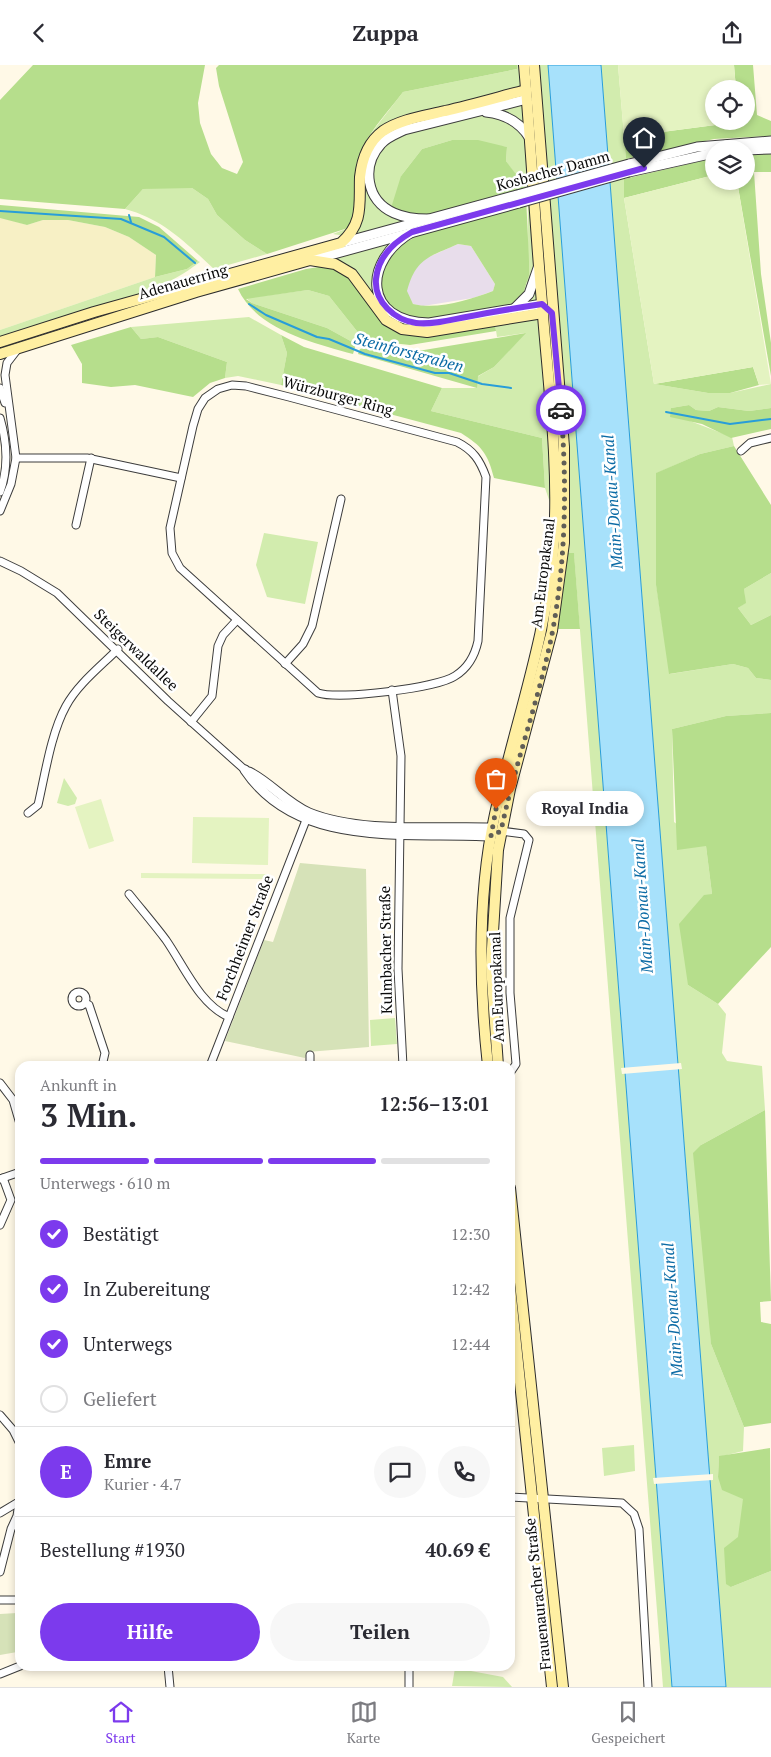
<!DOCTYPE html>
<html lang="de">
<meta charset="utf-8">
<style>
:root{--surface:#fff;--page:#f7f7f7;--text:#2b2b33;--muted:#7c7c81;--line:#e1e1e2;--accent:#7c3aed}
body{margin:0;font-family:"PT Serif",serif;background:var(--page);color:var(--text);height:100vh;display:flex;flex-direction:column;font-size:19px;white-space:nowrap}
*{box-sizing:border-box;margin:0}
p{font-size:16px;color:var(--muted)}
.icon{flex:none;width:28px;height:28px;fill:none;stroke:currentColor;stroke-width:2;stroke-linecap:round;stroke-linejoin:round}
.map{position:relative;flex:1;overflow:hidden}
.side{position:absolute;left:15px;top:996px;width:500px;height:610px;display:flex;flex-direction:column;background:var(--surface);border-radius:15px;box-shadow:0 2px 8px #0003}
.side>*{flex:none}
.fabs{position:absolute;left:705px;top:15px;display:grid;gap:10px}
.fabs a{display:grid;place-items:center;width:50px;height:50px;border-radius:50%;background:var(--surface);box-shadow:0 2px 8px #0003;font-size:25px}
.pin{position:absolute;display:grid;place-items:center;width:42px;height:42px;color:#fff;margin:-51px -21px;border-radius:50% 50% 50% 0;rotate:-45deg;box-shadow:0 0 5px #0007}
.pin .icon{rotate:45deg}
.courier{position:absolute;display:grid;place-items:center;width:50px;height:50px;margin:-25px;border:4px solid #7c3aed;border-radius:50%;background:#fff;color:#222;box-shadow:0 1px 6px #0007}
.bubble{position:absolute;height:35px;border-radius:18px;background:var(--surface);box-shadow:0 2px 8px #0003;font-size:16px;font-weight:700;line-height:35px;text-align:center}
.overview em{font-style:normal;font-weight:700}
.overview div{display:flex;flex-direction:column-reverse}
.overview{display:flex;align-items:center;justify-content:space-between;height:85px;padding:0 25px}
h1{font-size:32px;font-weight:700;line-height:38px}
.bar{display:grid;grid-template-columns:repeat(4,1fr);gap:8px 5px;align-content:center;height:60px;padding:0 25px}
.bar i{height:6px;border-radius:4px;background:var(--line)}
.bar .current{background:var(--accent)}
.bar p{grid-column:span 4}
.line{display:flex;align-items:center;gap:12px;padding:0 25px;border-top:1px solid var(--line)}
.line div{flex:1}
.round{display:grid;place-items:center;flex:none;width:52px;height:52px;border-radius:26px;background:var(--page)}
ol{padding:0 25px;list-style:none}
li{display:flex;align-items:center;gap:15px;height:55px}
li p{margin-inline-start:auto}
li .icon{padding:5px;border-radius:50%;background:var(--accent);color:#fff;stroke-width:4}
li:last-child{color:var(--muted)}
li i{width:28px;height:28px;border:2px solid var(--line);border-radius:50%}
.button{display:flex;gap:10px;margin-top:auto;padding:10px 25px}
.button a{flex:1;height:58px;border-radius:30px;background:var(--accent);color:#fff;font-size:20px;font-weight:700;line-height:58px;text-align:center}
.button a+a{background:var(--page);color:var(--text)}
header{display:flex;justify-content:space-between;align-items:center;height:65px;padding:0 25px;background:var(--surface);font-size:22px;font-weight:700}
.dock{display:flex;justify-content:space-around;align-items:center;height:70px;border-top:1px solid var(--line);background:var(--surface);font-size:14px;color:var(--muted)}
.dock a{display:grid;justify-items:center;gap:2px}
.dock .current{color:var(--accent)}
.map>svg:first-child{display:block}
.industrial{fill:#e8ddeb}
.farmland{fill:#f7f0c5}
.green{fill:#d2ecae}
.forest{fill:#b6de8c;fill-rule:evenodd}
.cemetery{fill:#d6e2b8}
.pitch{fill:#e4f3c1}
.water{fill:#a7e1fb;stroke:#289dd9}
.pier{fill:#fff9e7}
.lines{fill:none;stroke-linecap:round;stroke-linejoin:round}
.stream{stroke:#289dd9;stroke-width:2}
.minor-casing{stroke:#3d3d3d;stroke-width:9}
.tertiary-casing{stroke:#3d3d3d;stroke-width:11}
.secondary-casing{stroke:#2c2c2c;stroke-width:12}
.minor{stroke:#fff;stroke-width:7}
.tertiary{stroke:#fff;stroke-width:9}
.secondary{stroke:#ffefa2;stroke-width:10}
.tertiary-bridge-casing{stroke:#3d3d3d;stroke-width:11;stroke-linecap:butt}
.tertiary-bridge{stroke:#fff;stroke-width:9}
.done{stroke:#605e57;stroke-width:5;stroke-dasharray:0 9}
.route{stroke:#7c3aed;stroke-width:6}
.labels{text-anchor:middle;stroke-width:5;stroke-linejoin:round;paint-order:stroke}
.street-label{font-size:15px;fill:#0a0a0a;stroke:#fff}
.water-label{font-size:16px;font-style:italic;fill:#0b6ba5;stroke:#fff}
</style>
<header><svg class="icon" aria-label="back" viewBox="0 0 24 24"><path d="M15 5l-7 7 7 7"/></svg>Zuppa<svg class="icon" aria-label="share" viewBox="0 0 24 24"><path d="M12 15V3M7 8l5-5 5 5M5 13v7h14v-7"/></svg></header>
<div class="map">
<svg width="771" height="1622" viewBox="0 0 771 1622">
<rect width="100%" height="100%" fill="#fff9e7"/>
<polygon class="industrial" points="458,179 471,181 495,219 493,226 473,233 423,241 413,239 406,226 411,211 422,195"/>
<polygon class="farmland" points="0,152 27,160 43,155 68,155 105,162 129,172 156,190 155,212 0,265"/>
<g class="green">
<polygon points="517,0 548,0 672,1622 663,1622 574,489 567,488 545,423 542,373 431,346 442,323 477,323 477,312 494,302 525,268 497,272 495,259 506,241 527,227 524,226 527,218 528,140 525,109 515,109 506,96 507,82 452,75 422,84 401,111 407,156 351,172 333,169 348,163 358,132 355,111 359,93 369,71 403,27 517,4"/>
<polygon points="601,0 618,0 626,94 624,133 654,319 708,328 730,328 771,319 771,343 749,346 718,342 709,346 696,345 689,340 671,343 690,356 732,372 734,381 700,389 657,408 656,519 670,609 733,599 748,603 756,613 771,615 771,648 726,651 672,664 674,757 706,781 712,829 688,920 718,939 726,949 722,988 727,996 762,1001 765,1045 701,1080 711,1279 744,1362 743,1386 719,1392 718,1412 746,1432 731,1522 771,1506 771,1622 726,1622"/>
<path d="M159,122L192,123L208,134L217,150L245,175L267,189L214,204C186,178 163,154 125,144L143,124Z"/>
<path d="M394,175C371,196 373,208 378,236L330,194Z"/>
<path d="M198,196L200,197C184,209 169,218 150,224V228L0,273V265L155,212L187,204Z"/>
<polygon points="308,225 329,231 364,275 356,279 327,263 252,238 246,233"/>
<polygon points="249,252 281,270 287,288 281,320 238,311 225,313 227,297 158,272 141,274 131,262"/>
<polygon points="264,468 318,477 305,539 267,532 256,500"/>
<polygon points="771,508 771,550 751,560 738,543 745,538 744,524"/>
<polygon points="64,713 77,733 75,739 68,741 57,738"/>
<polygon points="583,734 588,734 589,751 565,753 564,743 582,739"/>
<polygon points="395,953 397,979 371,981 370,955"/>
<polygon points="634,1380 635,1406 604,1411 602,1383"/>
<polygon points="455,1603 503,1612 512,1622 452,1621"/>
</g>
<g class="forest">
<path d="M33,0H205L198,38L200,58L211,89L222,103L237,109L243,97L219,21L216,3L219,0H517V4L403,27C385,51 356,79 355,111C354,117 357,124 358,130C359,142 354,153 348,163L267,189L245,175L217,150L208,134L192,123L143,124L125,144L0,134V35Z"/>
<polygon points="734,0 753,0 757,50 771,56 771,71 714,74 626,94 624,72 746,56 746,24 736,24"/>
<path d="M452,75H478L507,82L506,96L515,108L525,109L529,196V210L524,226L527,227L517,237L506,241C472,247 410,269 386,235C380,226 379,217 382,206C385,191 397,180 412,174L407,156L391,143L401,111L422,84ZM458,179L471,181L495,219L493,226C469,235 438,245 413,239L407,226C416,193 429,192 458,179Z"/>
<polygon points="771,88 771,107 754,107 761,209 771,278 771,311 737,116 746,116 746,90"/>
<polygon points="714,93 714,110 624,133 624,114"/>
<polygon points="0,140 139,152 159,162 198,196 187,204 155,212 156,190 129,172 105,162 68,155 43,155 27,160 0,153"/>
<path d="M325,201C355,206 374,241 391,262L495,259L496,266L410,280L364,275L329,231L308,225L246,234L252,238L327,263L356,279L353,289C314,278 257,265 238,224L306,204Z"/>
<polygon points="131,262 141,274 158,272 227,297 225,313 210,318 193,332 135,320 111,322 82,318 82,299 71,280"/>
<polygon points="526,268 494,302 478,311 477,323 358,289 360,284 368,281 391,286 418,286"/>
<path d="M281,270L304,282L442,323L431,346L542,373L545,423L494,413C488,389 482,381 461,368L281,320L287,288Z"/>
<polygon points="753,302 759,320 730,328 708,328 654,319"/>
<polygon points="689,340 696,345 709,346 718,342 749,346 771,343 771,364 731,373 702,359 670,352 671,343"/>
<polygon points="734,381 771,440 771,508 744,524 746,538 738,543 751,560 771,550 771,615 756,613 748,603 733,599 669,609 656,520 656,408 700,389"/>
<polygon points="567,488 574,488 580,564 556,564"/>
<polygon points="771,648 771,882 718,939 688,920 679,859 704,830 712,829 706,781 677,785 672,664 726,651"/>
<polygon points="765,1045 771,1236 760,1237 761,1257 771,1259 771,1358 744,1362 711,1279 693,1088 701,1080"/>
<polygon points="770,1383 771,1506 731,1522 726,1519 724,1483 738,1472 743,1434 722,1425 718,1412 719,1391"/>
</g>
<g class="cemetery">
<polygon points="300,798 366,804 369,982 307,987 305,993 225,976 264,875 273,877"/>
<polygon points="17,1548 20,1578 16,1579 17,1587 0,1590 0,1549"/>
</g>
<g class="pitch">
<polygon points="618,0 734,0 736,24 714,24 714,56 738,57 624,72"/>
<polygon points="714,110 714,116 737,116 771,319 759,320 753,302 654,319 624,133"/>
<polygon points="101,734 114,776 89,784 75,742"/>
<polygon points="193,752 269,753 268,800 192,798"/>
<polygon points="141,808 270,809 270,814 141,813"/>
</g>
<polygon class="water" points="548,0 601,0 726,1622 672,1622"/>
<g class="pier">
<polygon points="681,998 682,1004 622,1009 621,1003"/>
<polygon points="713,1409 713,1415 654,1419 653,1413"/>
</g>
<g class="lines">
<g class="stream">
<polyline points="0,146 121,154 164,172 195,198"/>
<polyline points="129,150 131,157"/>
<polyline points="249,239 266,250 317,272 329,274 365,289 435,308 449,308 482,319 511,323"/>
<polyline points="666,347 730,359 771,354"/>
</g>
<defs>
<g id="minor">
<path d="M232,320L246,321L289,332L457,377C473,385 480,395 486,412L478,576C475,590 468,603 455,611C437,623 339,635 318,628L180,503L172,488L170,463L193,361L198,344L205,333L218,324Z"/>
<polyline points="0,323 5,338"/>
<path d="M0,353C7,377 9,402 0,427"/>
<polyline points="741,386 750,378 771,373"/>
<polyline points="16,393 87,393 181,413"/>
<polyline points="0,446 11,419 16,393 5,310 7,298 17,285"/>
<polyline points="76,460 91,393"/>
<polyline points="0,496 21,506 57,528 168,636 245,705"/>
<polyline points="285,599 303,579 312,561 341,434"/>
<polyline points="392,625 401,691 398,904 403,1001"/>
<polyline points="191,657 212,631 218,581 223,570 237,555"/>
<path d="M28,748L38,740C45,710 51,668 66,641C78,619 100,602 118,584"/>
<polyline points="501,766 524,769 529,775 510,853 510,928 516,999 510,1008"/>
<path d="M129,829C141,844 154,859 166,875C184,901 200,940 229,952"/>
<circle cx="79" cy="934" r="7"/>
<polyline points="85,938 89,940 105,988 102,1001"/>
<polyline points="210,1001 308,750"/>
<polyline points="310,1001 310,990"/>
<polyline points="0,1018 13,1035 20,1059"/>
<polyline points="0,1114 20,1107"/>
<polyline points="0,1160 11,1135 3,1113"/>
<polyline points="0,1350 13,1365 20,1379"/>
<polyline points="510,1432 622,1438 634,1449 639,1464 648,1622"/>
<polyline points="0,1448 20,1436"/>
<polyline points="0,1507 11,1464 17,1451 19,1437"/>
<polyline points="0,1535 20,1535"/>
<polyline points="168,1601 170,1622"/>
<polyline points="0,1609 20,1601"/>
<polyline points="409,1622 409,1601"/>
</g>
<g id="tertiary">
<path d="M486,47C504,49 519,56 529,72"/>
<polyline points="746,85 771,84"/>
<polyline points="629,99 697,82 771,76"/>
<polyline points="629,107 714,88"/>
<path d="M428,154C417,154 405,153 394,148C366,136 361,101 381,79C387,72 396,69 404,65L527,34"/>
<path d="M412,167C362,196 363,257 429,258L542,239"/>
<polyline points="341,178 517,130"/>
<polyline points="312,195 519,138"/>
<polyline points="515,243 529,229 538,203"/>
<path d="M245,705C299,785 408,766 491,771"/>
<path d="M249,707C271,718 286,738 309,748C360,769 437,761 492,763"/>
</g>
<g id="secondary">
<path d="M0,277L94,247L341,178C364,158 359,139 360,112C362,94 368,77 383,66C401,54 425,51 445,46C472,40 499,32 526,25"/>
<polyline points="0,289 196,227 310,195 335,199 352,209 386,255 402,264 427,267 543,248"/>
<path d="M488,1001C479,918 477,831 495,749C515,658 548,569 554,476C559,397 548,317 542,238C535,159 531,79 524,0"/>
<polyline points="498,1001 491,900 498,785 510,724 552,566 564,478 564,382 534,0"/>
<polyline points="510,1123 563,1622"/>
<polyline points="510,1222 552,1622"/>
</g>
</defs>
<use href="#minor" class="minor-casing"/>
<use href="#tertiary" class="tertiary-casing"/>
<use href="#secondary" class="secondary-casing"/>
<use href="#minor" class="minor"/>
<use href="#tertiary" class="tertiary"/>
<use href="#secondary" class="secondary"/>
<defs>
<g id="tertiary-bridge">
<polyline points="517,130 629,99"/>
<polyline points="519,138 629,107"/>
</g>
</defs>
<use href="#tertiary-bridge" class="tertiary-bridge-casing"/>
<use href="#tertiary-bridge" class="tertiary-bridge"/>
</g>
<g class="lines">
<path class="done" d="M496,744L491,771L501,766C515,698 540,632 553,564C566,491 567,419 561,345"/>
<path class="route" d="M561,345L552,248L542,239C516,243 491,247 466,252C450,255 432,260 416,258C395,255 374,237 376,214C378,191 394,177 412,167L644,103"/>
</g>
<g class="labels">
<g class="street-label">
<text transform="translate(553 106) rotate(-15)" y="5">Kosbacher Damm</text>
<text transform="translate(183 217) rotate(-16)" y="5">Adenauerring</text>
<text transform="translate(338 331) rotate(15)" y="5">Würzburger Ring</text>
<text transform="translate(543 508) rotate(-83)" y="5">Am Europakanal</text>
<text transform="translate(136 585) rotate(44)" y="5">Steigerwaldallee</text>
<text transform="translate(245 873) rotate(-69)" y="5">Forchheimer Straße</text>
<text transform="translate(386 885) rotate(-91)" y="5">Kulmbacher Straße</text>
<text transform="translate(497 922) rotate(-92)" y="5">Am Europakanal</text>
<text transform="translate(538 1529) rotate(-96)" y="5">Frauenauracher Straße</text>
</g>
<g class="water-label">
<text transform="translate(409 287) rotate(15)" y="6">Steinforstgraben</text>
<text transform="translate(612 437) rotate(-94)" y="6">Main-Donau-Kanal</text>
<text transform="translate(642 841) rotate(-94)" y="6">Main-Donau-Kanal</text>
<text transform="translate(672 1245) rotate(-94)" y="6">Main-Donau-Kanal</text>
</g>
</g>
</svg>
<div class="fabs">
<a><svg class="icon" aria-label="locate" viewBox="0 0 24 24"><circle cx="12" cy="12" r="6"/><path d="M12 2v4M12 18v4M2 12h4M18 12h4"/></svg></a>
<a><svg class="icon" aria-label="layers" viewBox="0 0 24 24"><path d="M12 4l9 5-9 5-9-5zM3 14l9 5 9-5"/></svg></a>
</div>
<div class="pin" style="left:496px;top:744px;background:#ea580c"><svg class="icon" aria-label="bag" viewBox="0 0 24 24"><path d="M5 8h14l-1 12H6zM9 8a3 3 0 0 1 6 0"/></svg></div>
<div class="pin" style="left:644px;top:103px;background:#1f2937"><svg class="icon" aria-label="home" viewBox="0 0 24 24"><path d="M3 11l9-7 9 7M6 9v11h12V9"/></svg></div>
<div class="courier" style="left:561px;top:345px"><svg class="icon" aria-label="car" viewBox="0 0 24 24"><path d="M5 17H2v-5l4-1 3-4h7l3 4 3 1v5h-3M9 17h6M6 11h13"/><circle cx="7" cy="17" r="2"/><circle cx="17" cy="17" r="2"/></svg></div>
<div class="bubble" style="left:526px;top:726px;width:118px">Royal India</div>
<section class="side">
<div class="overview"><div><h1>3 Min.</h1><p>Ankunft in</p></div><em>12:56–13:01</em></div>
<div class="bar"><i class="current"></i><i class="current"></i><i class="current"></i><i></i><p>Unterwegs · 610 m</p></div>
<ol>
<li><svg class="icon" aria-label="check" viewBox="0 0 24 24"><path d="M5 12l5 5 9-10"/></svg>Bestätigt<p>12:30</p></li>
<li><svg class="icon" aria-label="check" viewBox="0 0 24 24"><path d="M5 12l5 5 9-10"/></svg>In Zubereitung<p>12:42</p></li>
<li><svg class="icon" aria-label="check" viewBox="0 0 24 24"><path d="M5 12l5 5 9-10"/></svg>Unterwegs<p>12:44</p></li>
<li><i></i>Geliefert</li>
</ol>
<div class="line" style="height:90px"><b class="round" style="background:var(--accent);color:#fff">E</b><div><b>Emre</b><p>Kurier · 4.7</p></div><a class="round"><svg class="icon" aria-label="chat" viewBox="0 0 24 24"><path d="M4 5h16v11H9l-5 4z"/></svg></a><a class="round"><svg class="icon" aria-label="phone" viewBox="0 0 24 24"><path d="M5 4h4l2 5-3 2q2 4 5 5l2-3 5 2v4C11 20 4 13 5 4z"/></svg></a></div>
<div class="line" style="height:65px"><div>Bestellung #1930</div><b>40.69 €</b></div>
<div class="button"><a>Hilfe</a><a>Teilen</a></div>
</section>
</div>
<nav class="dock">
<a class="current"><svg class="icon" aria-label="home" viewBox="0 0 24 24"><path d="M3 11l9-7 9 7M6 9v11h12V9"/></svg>Start</a>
<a><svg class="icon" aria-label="map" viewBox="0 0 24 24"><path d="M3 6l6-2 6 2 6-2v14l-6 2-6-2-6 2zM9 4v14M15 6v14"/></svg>Karte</a>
<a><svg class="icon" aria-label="saved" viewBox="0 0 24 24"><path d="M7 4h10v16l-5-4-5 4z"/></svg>Gespeichert</a>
</nav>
